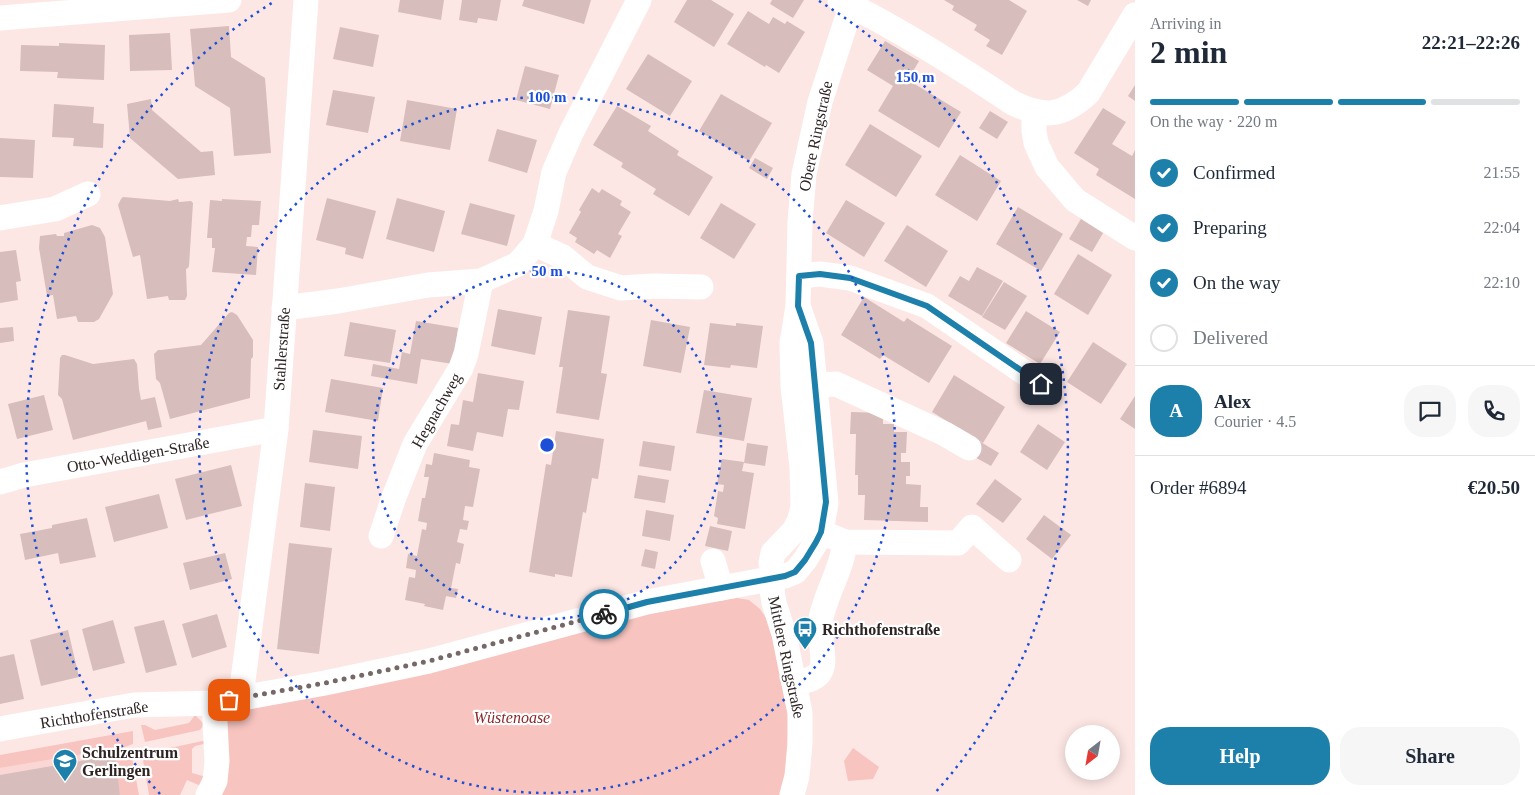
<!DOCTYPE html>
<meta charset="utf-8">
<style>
:root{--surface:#fff;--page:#f6f6f7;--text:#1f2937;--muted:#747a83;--line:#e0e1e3;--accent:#1d80ab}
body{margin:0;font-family:"Times New Roman",serif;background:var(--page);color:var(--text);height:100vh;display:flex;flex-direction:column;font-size:19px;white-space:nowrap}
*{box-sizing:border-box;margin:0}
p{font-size:16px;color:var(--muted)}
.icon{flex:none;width:28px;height:28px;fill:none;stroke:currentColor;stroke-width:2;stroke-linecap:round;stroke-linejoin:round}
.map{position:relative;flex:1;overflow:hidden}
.panel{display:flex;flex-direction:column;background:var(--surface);width:400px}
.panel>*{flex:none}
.needle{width:32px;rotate:211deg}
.controls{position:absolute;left:1065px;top:725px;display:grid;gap:10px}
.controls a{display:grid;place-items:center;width:55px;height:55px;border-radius:50%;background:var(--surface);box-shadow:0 2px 12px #0003;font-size:25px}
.pin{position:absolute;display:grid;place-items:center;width:42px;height:42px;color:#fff;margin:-21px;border-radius:10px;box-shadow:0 2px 8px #0006}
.courier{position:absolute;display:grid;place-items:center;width:50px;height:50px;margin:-25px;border:4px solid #1d80ab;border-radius:50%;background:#fff;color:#222;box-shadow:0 1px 6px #0007}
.head em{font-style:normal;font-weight:800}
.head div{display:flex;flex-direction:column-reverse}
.head{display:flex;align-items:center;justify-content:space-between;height:85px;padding:0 15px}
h1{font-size:32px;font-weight:800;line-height:38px}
.bar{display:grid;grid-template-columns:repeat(4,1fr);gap:8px 5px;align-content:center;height:60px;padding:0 15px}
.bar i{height:6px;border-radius:4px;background:var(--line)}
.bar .current{background:var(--accent)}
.bar p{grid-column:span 4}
.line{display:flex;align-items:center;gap:12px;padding:0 15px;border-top:1px solid var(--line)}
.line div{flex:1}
.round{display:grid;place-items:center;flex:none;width:52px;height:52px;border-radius:20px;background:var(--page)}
ol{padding:0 15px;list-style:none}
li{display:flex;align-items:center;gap:15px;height:55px}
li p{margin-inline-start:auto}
li .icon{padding:5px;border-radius:50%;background:var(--accent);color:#fff;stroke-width:4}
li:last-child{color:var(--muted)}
li i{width:28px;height:28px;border:2px solid var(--line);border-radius:50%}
.action{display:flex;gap:10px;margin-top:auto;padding:10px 15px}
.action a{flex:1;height:58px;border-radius:20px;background:var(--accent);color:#fff;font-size:20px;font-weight:800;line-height:58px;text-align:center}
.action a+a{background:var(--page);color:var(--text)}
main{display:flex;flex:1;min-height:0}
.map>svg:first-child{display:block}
.built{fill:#fad7d4}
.green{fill:#f8c4c0}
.building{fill:#d7bdbb}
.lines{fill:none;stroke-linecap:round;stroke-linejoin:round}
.minor{stroke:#fff;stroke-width:25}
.done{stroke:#766867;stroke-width:5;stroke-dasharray:0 9}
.route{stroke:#1d80ab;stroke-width:6}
.ring{fill:none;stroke:#1d4ed8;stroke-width:2.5;stroke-dasharray:2.5 5}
.labels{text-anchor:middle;stroke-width:4.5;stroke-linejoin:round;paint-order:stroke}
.street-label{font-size:16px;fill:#2e2423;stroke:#fff}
.poi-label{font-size:16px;font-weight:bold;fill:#2e2423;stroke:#fff;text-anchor:start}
.park-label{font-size:16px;font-style:italic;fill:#8c282c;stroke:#fff}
.centre{fill:#1d4ed8;stroke:#fff;stroke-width:2.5}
.ring-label{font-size:15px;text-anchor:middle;font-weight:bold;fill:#1d4ed8;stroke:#fff;stroke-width:4.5;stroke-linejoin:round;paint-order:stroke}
</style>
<main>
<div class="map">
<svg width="1135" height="795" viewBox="0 0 1135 795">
<rect width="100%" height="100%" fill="#fde7e5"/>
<polygon class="built" points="125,747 132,795 0,795 0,768"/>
<g class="green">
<polygon points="737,598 749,600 760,609 770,624 789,693 786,795 218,795 223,721 230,711 647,610"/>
<polygon points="195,715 203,723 203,726 200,730 145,742 141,725 145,725 155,730 189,723"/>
<polygon points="133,731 133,744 125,747 0,768 0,755"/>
<polygon points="207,740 208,743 195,746 192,749 192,773 206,777 203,787 187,780 180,795 149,795 142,754"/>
<polygon points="853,748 879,767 873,779 848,781 844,761"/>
<polygon points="132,758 139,795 120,795 115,760"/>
</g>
<g class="building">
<polygon points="400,0 444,0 441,20 398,12"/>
<polygon points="462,0 501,0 497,21 478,18 477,23 459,20"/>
<polygon points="524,0 591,0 584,24 522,6"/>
<polygon points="687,0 711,0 734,14 714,47 674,22"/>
<polygon points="772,0 804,0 793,18 770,4"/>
<polygon points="944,0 1009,0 1027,11 1002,55 986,46 990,40 974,30 977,25 952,10 954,6"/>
<polygon points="1077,0 1091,0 1088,6"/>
<polygon points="748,11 769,24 773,17 785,24 787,21 805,32 779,73 766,65 765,67 727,44"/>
<polygon points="229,26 231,57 265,78 271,153 234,156 230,108 195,86 190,29"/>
<polygon points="340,27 379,35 373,67 333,59"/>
<polygon points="170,33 172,70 130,71 129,35"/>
<polygon points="885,41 919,61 908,80 961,112 939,148 878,111 893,86 867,70"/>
<polygon points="59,43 105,45 104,80 57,78 58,72 20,71 21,45 59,46"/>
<polygon points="648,54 692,81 670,116 626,89"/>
<polygon points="525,66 559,75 550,109 516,100"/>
<polygon points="1135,85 1135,101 1128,96"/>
<polygon points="333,90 375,97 368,133 326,125"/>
<polygon points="721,94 772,123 749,161 699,131"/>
<polygon points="151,99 152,110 201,152 213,151 215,175 178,179 130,138 127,104"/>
<polygon points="407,100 457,109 450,150 400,141"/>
<polygon points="54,104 94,107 93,123 104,124 103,148 73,146 74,138 52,137"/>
<polygon points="617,106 651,126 648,131 679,151 677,155 713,177 689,216 653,194 656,189 621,167 623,163 593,145"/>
<polygon points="1103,108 1126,122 1112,144 1132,156 1135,150 1135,199 1096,175 1099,169 1074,153"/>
<polygon points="990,111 1008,122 997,139 979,128"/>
<polygon points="870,124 922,156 896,197 845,165"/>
<polygon points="497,129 537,140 527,173 488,161"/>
<polygon points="0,138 35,140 33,178 0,177"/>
<polygon points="960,155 1001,181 977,221 935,195"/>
<polygon points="755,158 773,168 767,179 749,168"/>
<polygon points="592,188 599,193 602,189 622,201 620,205 631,212 618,234 622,236 610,258 597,250 594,254 575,242 577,238 569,233 581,212 579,210"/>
<polygon points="123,197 170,201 178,199 179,202 191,201 193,203 189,266 188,268 186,269 187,296 185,300 169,300 168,296 147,299 140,255 133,257 118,205 121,199"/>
<polygon points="327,198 376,211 363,259 345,254 346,248 316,240"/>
<polygon points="397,198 445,211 434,252 386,239"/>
<polygon points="222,199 261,201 259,225 252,225 251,237 247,237 246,246 258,247 256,275 212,272 215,248 212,248 212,238 207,238 210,200 222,201"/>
<polygon points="846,200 885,223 864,257 826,233"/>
<polygon points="470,203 515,215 507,246 461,234"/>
<polygon points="721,203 756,224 734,259 700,238"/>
<polygon points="1018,207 1063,234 1041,271 996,244"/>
<polygon points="1081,219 1103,233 1092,252 1069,239"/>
<polygon points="92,225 100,228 105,237 113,294 99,319 94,322 78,322 76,316 57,319 53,295 47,296 39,248 40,236 56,234 57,236 64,236 64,233"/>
<polygon points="907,225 948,251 926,287 884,261"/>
<polygon points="16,250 21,281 16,282 18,300 0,303 0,252"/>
<polygon points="1078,254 1112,275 1088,315 1054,294"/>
<polygon points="977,267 1003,281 982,316 948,296 960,276 969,281"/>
<polygon points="1004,282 1027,296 1005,330 982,317"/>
<polygon points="864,297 904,322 907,318 952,346 929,383 883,355 880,359 841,335"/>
<polygon points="498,309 542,317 535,355 491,346"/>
<polygon points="568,310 610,316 601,373 607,374 599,420 556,413 563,367 559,367"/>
<polygon points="1026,311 1060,332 1040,364 1006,343"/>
<polygon points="232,312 237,315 253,340 253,357 251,359 250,398 170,419 160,383 156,379 154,354 158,350 161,350 201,345 229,313"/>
<polygon points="651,320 690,327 681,373 643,366"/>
<polygon points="416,321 458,328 453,364 421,359 417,384 371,376 373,364 399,369 402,352 410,354"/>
<polygon points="350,322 396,330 390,363 344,356"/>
<polygon points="710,323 736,326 736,323 763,326 757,368 731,365 730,368 704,365"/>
<polygon points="13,327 14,341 0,343 0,328"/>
<polygon points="1093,342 1127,364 1101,404 1067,382"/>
<polygon points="62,355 65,355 93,364 134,359 137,364 139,389 141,400 155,397 162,427 148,430 146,421 73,440 62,399 58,395 60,358"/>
<polygon points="478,373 524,381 519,410 508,409 503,437 477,432 473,451 447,446 451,424 459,425 463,400 473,402"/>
<polygon points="954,375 1005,407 983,443 932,412"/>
<polygon points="331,379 383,388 378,421 325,412"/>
<polygon points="704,390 752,398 744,441 696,433"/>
<polygon points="44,395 53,430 17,439 8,404"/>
<polygon points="1135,396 1135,429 1120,419"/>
<polygon points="851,412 883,413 883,424 894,424 894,432 907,432 906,453 901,453 901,462 910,462 910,476 906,476 906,484 921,485 920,507 928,507 928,522 864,520 865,495 858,495 858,475 855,475 856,434 850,434"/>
<polygon points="1038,424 1065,442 1047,470 1020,452"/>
<polygon points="313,430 362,436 358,469 309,462"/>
<polygon points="556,431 604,439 598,479 592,478 586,513 583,512 572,577 555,574 555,577 529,572 546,464 551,465"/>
<polygon points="643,441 675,446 671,471 639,466"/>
<polygon points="979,441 999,453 991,466 971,455"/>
<polygon points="747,443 768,446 765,466 744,463"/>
<polygon points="434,453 470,460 469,467 480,469 473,507 465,506 463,520 469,521 467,530 460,529 457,542 464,544 460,564 456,563 451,588 458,589 456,598 446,596 443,610 424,606 425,604 405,600 409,577 415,578 416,570 406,568 408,554 417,556 422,529 426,530 427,523 418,521 422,498 425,498 429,477 424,477 426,464 432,465"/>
<polygon points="722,459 744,462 742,471 754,473 745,529 717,524 718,518 714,516 718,491 723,492 724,485 717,484"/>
<polygon points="231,465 242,506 186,520 175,479"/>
<polygon points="638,475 669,480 665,503 634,498"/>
<polygon points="995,479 1022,499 1003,523 976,504"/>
<polygon points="305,483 335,487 330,531 300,527"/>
<polygon points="159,494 168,528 114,542 105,507"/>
<polygon points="646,510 674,515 670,541 642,536"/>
<polygon points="1044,515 1071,535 1052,559 1026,539"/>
<polygon points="87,518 96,557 60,564 58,553 25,560 20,534 52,528 52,525"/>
<polygon points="710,526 732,531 728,551 705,546"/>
<polygon points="289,543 332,548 319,654 277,649"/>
<polygon points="645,549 658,552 655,569 641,566"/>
<polygon points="225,553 232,579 190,590 183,563"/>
<polygon points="217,614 227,647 192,658 182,624"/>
<polygon points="113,620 125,663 93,671 82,629"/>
<polygon points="164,620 177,665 146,673 134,627"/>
<polygon points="68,630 79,677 41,686 30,640"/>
<polygon points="14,654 24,699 0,704 0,657"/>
<polygon points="115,755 120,795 0,795 0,775"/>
</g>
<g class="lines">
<g class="minor">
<path d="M840,0C901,30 957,66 1013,103C1044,118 1062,117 1088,93L1135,15"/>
<polyline points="0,18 229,0"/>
<polyline points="1034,112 1034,131 1036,143 1047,167 1075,200 1135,238"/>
<polyline points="0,218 55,209 88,194"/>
<polyline points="535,244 563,257 587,277 621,288 653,286 701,287"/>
<polyline points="799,276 820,274 850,278 927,306 1041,384"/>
<polyline points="284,308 338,301 428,285 481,281 518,264 535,244 546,211 554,172 571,133 639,0"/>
<polyline points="799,386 836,384 945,434 969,448"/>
<polyline points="0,482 24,475 276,429"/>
<polyline points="808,524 821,532 845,542 958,543 972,527 1009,560"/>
<polyline points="381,536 394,497 415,444 461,368 466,354 481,281"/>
<polyline points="713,561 721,588"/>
<path d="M794,683C803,681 817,680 821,670C826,661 819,636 820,624C824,595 842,571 845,542"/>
<polyline points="244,697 243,680 276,429 306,0"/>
<polyline points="0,729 134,705 214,703 325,683 429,661 647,602 785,576 795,572 805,560 816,542 821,532 826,503 811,343 798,306"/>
<polyline points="208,795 215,781 217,761 214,703"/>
<polyline points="792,795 797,776 800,743 800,713 784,634 774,603 772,590 774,578 771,563 773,553 794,531 800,519 803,506 802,467 793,386 792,343 798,306 800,222 804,174 820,102 853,0"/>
</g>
</g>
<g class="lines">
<polyline class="done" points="229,700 325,683 429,661 604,614"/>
<polyline class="route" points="604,614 647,602 785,576 795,572 805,560 816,542 821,532 826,502 811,343 798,306 799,276 820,274 850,278 927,306 1041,384"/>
</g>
<g class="ring">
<circle cx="547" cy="445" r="174"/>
<circle cx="547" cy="445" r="348"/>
<path d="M160 794A521 521 0 0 1 275 1M819 1A521 521 0 0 1 934 794"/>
</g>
<defs>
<symbol id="bus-pin" viewBox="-11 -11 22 30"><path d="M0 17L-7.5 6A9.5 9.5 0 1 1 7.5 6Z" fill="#1d80ab" stroke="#fff"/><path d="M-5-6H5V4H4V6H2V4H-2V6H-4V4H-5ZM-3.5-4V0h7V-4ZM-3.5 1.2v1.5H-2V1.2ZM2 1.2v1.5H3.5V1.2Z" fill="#fff"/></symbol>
<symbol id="school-pin" viewBox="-11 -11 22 30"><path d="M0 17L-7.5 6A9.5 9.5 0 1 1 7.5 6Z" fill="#1d80ab" stroke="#fff"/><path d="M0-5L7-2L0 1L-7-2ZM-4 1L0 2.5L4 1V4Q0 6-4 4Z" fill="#fff"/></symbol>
</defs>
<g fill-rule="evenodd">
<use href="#bus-pin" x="791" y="615" width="28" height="38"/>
<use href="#school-pin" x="51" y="747" width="28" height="38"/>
</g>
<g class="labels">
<g class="street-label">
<text transform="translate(815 136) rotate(-78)" y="6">Obere Ringstraße</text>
<text transform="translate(281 349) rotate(-86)" y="6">Stahlerstraße</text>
<text transform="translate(436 410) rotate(-60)" y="6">Hegnachweg</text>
<text transform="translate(138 454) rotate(-10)" y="6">Otto-Weddigen-Straße</text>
<text transform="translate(787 657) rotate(78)" y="6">Mittlere Ringstraße</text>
<text transform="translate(94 714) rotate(-9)" y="6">Richthofenstraße</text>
</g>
<g class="poi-label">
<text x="822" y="635">Richthofenstraße</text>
<text x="82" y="758">Schulzentrum<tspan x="82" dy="18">Gerlingen</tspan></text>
</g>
<g class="park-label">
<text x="512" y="723">Wüstenoase</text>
</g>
</g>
<circle cx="547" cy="445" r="8" class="centre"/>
<g class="ring-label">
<text x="915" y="82">150 m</text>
<text x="547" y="102">100 m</text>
<text x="547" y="276">50 m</text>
</g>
</svg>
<div class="controls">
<a><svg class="needle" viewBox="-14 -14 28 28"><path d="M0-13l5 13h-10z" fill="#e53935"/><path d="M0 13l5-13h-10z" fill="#747a83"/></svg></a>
</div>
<div class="pin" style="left:229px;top:700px;background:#ea580c"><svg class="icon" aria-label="bag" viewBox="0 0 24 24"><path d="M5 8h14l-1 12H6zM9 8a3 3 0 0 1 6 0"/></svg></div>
<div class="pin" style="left:1041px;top:384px;background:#1f2937"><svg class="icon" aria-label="home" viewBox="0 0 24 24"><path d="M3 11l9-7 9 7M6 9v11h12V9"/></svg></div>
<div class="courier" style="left:604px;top:614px"><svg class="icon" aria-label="bike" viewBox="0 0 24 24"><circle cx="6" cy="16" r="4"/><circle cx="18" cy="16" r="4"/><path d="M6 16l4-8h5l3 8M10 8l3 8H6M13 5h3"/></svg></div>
</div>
<section class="panel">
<div class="head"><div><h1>2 min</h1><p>Arriving in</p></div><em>22:21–22:26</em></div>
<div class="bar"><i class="current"></i><i class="current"></i><i class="current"></i><i></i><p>On the way · 220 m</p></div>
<ol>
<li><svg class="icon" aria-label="check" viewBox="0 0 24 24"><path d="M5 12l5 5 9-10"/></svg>Confirmed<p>21:55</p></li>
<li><svg class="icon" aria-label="check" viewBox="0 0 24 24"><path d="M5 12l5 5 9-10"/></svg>Preparing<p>22:04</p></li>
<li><svg class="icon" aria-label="check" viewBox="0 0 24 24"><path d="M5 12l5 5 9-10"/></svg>On the way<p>22:10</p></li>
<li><i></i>Delivered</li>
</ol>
<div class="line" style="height:90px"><b class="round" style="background:var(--accent);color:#fff">A</b><div><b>Alex</b><p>Courier · 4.5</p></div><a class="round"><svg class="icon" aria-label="chat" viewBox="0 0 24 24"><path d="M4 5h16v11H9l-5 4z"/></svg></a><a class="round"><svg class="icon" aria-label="phone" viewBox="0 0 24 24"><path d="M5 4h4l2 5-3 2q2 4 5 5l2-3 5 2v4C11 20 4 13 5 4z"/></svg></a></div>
<div class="line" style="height:65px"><div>Order #6894</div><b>€20.50</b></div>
<div class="action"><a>Help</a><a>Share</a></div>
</section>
</main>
